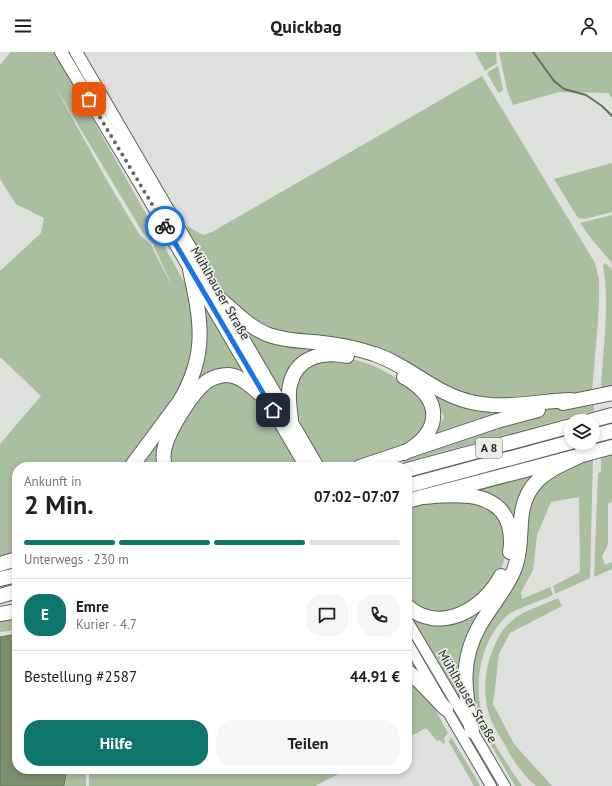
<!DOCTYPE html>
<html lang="de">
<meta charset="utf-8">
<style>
:root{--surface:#fff;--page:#f6f6f6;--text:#202124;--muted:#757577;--line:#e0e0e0;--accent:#0f766e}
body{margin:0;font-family:"PT Sans",sans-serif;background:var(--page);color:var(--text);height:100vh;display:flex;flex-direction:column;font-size:15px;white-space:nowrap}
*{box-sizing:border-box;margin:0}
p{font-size:13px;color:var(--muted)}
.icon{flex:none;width:22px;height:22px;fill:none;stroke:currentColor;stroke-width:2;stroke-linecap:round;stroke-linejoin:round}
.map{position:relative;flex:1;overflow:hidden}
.drawer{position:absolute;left:12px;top:410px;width:400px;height:312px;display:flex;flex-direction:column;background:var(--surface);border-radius:16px;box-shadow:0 2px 6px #0003}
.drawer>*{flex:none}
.controls{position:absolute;left:564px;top:362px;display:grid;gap:8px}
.controls a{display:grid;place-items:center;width:36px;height:36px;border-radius:50%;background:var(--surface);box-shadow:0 2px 6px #0003;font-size:20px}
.pin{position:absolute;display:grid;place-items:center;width:34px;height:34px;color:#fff;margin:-17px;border-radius:8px;box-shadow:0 2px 6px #0006}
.courier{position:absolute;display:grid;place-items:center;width:40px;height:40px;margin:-20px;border:3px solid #1a73e8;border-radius:50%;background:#fff;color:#222;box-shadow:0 1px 5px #0007}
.headline em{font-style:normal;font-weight:700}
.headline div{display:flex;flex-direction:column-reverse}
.headline{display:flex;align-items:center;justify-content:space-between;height:68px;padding:0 12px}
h1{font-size:26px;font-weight:700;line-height:30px}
.bar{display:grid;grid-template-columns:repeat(4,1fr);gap:6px 4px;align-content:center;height:48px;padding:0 12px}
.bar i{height:5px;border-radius:3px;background:var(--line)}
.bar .selected{background:var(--accent)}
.bar p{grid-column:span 4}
.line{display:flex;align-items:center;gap:10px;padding:0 12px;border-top:1px solid var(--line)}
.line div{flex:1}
.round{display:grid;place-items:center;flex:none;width:42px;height:42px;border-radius:16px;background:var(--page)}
.action{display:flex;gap:8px;margin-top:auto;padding:8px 12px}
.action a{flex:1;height:46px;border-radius:16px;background:var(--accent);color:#fff;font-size:16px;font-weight:700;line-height:46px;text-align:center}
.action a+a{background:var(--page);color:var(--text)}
header{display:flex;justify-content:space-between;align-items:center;height:52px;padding:0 12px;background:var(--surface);font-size:18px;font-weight:700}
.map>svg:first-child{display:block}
.green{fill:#aabea0;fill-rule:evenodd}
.water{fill:#7a906f;stroke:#617059}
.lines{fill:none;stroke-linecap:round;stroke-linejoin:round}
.stream{stroke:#617059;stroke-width:2}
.secondary-casing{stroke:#5f615e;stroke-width:12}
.primary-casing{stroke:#5f615e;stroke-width:14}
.motorway-casing{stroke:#5f615e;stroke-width:16}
.secondary{stroke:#fff;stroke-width:10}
.primary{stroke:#fff;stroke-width:12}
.motorway{stroke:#fff;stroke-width:14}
.done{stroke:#666865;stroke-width:4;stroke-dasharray:0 7.2}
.route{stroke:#1a73e8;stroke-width:5}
.labels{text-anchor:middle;stroke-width:3.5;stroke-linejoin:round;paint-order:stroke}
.shield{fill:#ebede9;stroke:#616260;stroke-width:1}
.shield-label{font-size:12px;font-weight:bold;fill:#262725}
.street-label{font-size:13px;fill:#262725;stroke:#ebede9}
</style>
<header><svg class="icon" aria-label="menu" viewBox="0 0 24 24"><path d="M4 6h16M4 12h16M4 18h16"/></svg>Quickbag<svg class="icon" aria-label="person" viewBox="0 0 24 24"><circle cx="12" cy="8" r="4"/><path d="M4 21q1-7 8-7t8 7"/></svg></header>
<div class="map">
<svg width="612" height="734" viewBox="0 0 612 734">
<rect width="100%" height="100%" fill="#dde0dc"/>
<g class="green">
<path d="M11,0H55L187,235L195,285L186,327L162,365L125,415H17V500L0,505V392L41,344L0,305V219L41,181L44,166L16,152L0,127V13ZM53,31L143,181L153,192L174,238L151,193L139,182L106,127Z"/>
<polygon points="475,0 496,0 497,11 485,19"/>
<polygon points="499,0 612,0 612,46 608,41 559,40 513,53 507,38"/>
<polygon points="498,14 503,37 501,40 498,40 487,21"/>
<polygon points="482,24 595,211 599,227 599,246 598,270 592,339 540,346 514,348 466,346 397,308 267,279 224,245 188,183 187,174 203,183 212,180"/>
<polygon points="612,111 612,160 585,167 578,166 554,127"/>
<polygon points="612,163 612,211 593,189 580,171"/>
<path d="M605,211L612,217V335L601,338C603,298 610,251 603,213Z"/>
<polygon points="199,243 248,327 233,321 189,342"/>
<polygon points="234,268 327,297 314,300 284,345"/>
<path d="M338,304C350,307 362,309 374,314C400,326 450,357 413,387C394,401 359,407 336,415H326L305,381L297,362L294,350L298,322L309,311Z"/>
<polygon points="226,326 257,342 299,415 168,415 171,387 209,333"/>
<polygon points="436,344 455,353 475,358 518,358 429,386 444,366"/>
<polygon points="594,347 594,359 385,415 369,415 529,362"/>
<polygon points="173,364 161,415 136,415"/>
<polygon points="612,401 612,449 608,452 608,492 602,505 605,513 612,510 612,517 594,525 598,421 601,420 601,403"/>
<path d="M593,407L590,526L555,542L553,534L580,520L579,445L551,450L537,483L533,518L521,540L522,547L550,535L553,543C542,548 516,557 508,563C478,589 471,642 487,677C494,694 507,711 517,727L522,734H515L473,662L471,604L492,559L539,430L560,416Z"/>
<polygon points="541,417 525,434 519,443 514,462 504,450 497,446 469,437"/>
<polygon points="439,448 475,449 502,465 507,499 500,520 486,539 452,560 423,561 407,547 407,455"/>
<polygon points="498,539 478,570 463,655 407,561 434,571"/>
<path d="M558,546L562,554L510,581L499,602L493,652L514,692L552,734H536C522,722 513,709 505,693C500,685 495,677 491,668C482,645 484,619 493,597C498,585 503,575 514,567C527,557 544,553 558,546Z"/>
<polygon points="17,565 17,578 0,580 0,567"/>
<polygon points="407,625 429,646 448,681 444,686 445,691 443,692 440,688 437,689 426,676 407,686"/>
<polygon points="451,685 477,728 480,734 474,734 449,690"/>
<polygon points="68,717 86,717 86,734 65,734"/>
<polygon points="89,717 348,717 315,734 89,734"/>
</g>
<polygon class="water" points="17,582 17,717 67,717 64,734 0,734 0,585"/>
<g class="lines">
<polyline class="stream" points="533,0 554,29 564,37 586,43 602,54 612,64"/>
<defs>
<g id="secondary">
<polyline points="407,568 505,734"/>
<polyline points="407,590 491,734"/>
</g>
<g id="primary">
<polyline points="61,0 142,135 306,415"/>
<polyline points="76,0 318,415"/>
</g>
<g id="motorway">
<path d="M220,247C235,260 250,276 269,283C283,288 299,289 314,290C334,292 354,295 374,302C408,313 435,342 471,350C504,358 538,349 571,348"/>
<path d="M404,325C443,347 443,379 404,401"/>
<polyline points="563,351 612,341"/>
<path d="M291,368C290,357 287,344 290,333C296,305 322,299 347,304"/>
<polyline points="590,369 612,363"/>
<polyline points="593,384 612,379"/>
<path d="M131,415L180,349C208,301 201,269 190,218"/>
<path d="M165,415C163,408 163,401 165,394C170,376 192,341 206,330C213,325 221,323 229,323C244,325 256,339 267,348"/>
<polyline points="360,415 497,369 538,358"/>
<polyline points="407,418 571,374"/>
<polyline points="407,434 571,390"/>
<path d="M422,445C452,443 497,436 509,473C511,482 512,491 510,500"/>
<polyline points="407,449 612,395"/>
<polyline points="0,512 17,507"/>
<polyline points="0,527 17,523"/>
<polyline points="0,544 17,539"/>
<path d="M407,554C440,583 484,557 501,524"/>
<polyline points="0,562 17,559"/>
<polyline points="407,619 419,629 446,657"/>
<path d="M472,679C465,640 459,609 480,573C491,554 506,538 514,518C520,503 520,486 521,470C523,428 549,418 582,403"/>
</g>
</defs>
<use href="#secondary" class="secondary-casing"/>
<use href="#primary" class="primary-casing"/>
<use href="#motorway" class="motorway-casing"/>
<use href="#secondary" class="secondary"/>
<use href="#primary" class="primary"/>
<use href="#motorway" class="motorway"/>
</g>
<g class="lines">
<polyline class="done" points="89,47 165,174"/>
<polyline class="route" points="165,174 273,358"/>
</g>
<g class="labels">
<rect class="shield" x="476" y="386" width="26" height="20" rx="3"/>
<g class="shield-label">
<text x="489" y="400">A 8</text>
</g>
<g class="street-label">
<text transform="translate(221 241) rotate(60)" y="5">Mühlhauser Straße</text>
<text transform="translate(468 644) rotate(60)" y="5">Mühlhauser Straße</text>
</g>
</g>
</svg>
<div class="controls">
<a><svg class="icon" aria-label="layers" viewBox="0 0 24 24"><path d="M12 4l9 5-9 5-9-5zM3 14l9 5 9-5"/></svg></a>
</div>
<div class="pin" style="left:89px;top:47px;background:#ea580c"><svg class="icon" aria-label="bag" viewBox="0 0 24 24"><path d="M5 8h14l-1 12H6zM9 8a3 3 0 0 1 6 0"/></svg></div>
<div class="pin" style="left:273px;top:358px;background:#1f2937"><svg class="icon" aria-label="home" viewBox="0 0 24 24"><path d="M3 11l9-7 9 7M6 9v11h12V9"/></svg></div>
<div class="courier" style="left:165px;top:174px"><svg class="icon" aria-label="bike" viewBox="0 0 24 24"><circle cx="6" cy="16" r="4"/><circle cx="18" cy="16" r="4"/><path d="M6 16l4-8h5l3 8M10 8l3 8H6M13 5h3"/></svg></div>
<section class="drawer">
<div class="headline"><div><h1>2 Min.</h1><p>Ankunft in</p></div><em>07:02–07:07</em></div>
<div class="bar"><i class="selected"></i><i class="selected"></i><i class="selected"></i><i></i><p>Unterwegs · 230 m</p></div>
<div class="line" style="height:72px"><b class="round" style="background:var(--accent);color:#fff">E</b><div><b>Emre</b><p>Kurier · 4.7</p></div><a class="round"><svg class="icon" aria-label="chat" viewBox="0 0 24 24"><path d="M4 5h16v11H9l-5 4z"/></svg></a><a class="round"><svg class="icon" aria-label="phone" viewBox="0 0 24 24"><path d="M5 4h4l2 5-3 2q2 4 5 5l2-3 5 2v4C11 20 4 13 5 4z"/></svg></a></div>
<div class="line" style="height:52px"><div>Bestellung #2587</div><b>44.91 €</b></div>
<div class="action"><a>Hilfe</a><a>Teilen</a></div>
</section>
</div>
